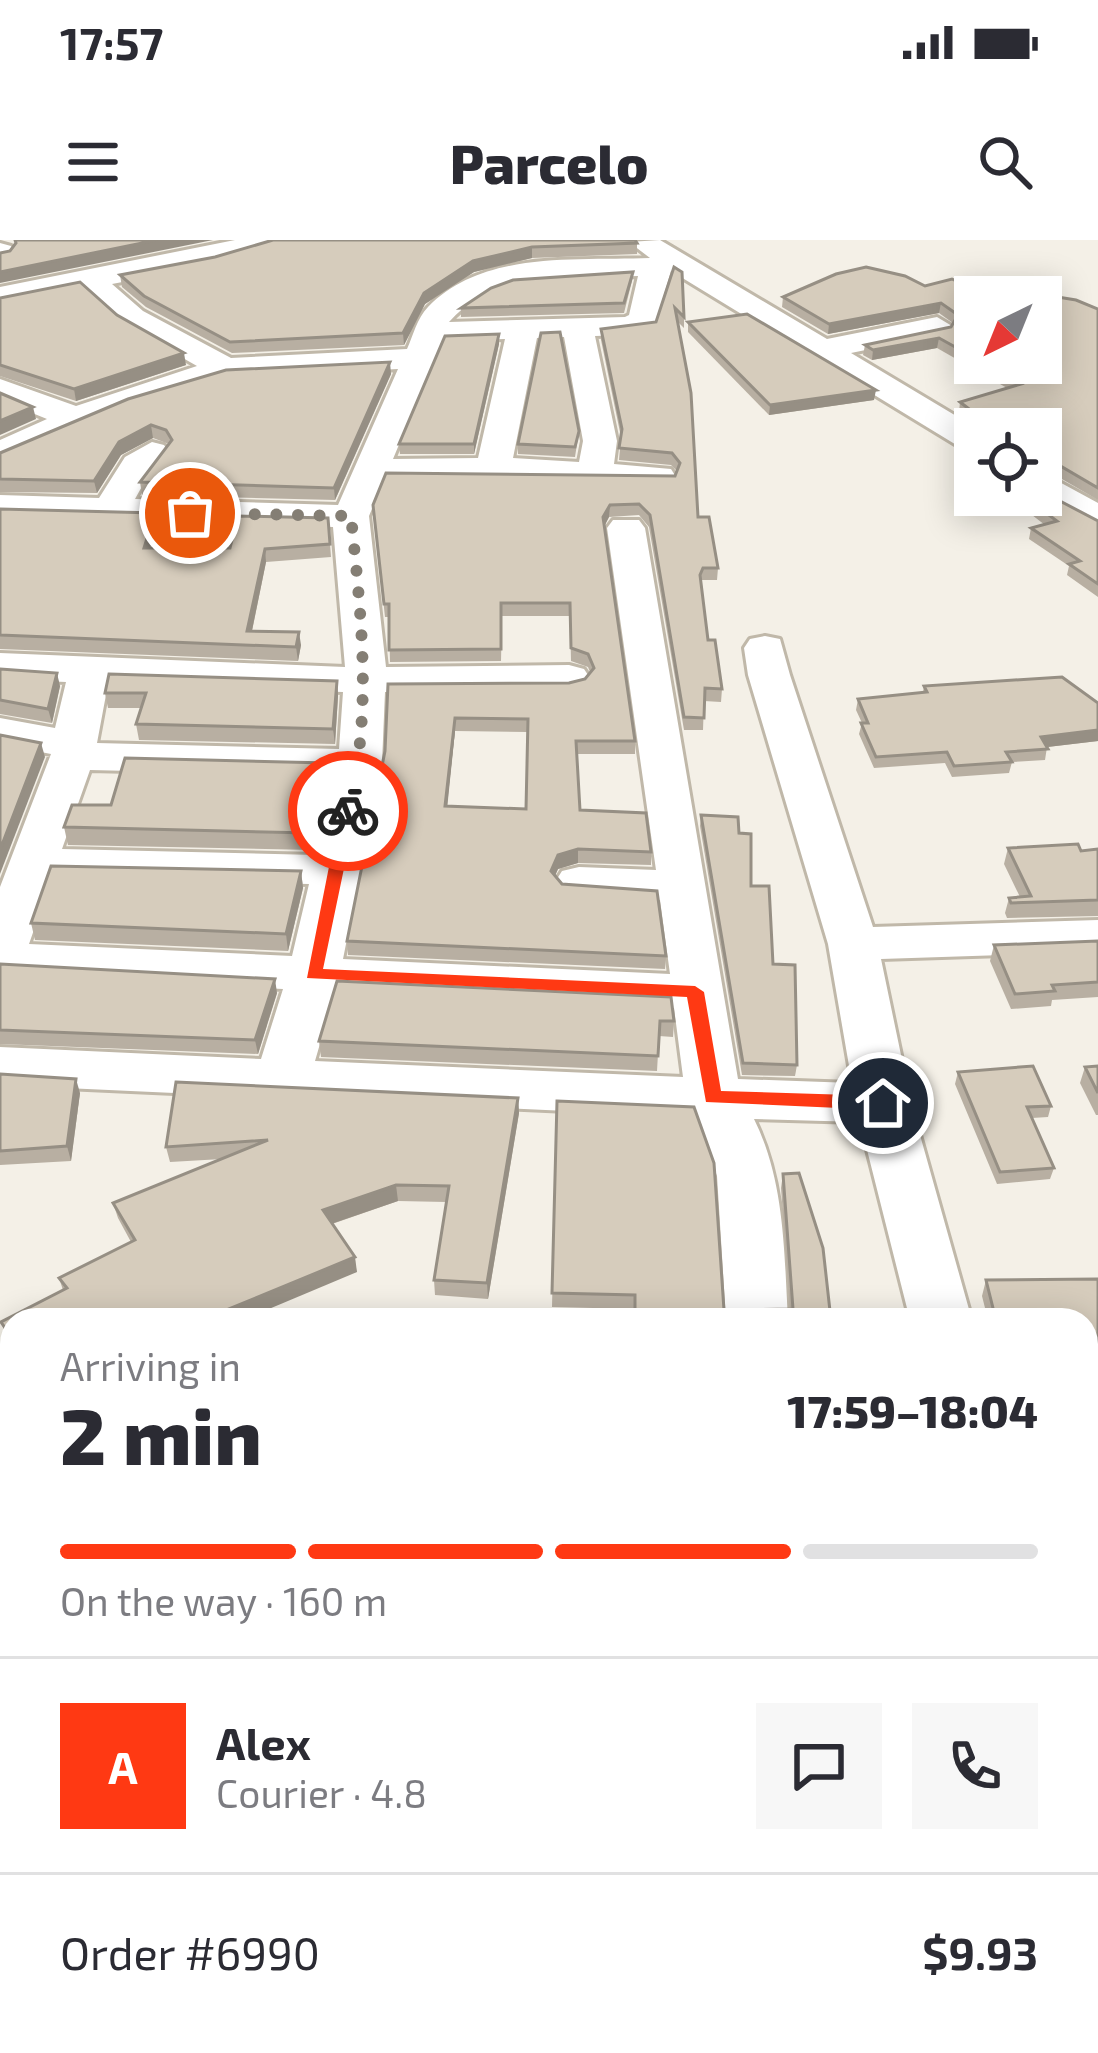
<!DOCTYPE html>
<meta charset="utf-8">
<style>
:root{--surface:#fff;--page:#f7f7f7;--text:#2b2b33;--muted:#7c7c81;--line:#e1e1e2;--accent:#ff3913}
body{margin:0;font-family:"Exo 2",sans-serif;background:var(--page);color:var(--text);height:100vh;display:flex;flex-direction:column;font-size:45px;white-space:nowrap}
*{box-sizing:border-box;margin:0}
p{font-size:39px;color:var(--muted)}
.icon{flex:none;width:66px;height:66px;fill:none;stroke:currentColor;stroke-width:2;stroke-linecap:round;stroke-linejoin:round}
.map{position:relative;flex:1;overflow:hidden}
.panel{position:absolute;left:0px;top:1068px;width:1098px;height:747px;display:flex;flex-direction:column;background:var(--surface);border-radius:36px 36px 0 0;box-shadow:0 6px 30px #0003}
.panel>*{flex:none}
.needle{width:78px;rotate:223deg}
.fabs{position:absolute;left:954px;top:36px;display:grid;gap:24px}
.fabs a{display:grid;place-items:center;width:108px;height:108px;border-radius:0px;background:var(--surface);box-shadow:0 6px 30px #0003;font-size:60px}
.pin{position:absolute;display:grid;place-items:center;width:102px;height:102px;color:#fff;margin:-51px;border:6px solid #fff;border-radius:50%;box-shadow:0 3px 12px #0007}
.courier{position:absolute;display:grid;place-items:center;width:120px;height:120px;margin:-60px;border:9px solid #ff3913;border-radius:50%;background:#fff;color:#222;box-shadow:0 3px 15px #0007}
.head em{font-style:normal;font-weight:800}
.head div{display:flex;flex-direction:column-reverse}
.head{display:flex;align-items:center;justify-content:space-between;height:204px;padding:0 60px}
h1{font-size:78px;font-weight:800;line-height:90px}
.bar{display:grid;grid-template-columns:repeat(4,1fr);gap:18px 12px;align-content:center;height:144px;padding:0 60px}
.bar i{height:15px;border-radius:9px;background:var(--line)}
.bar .active{background:var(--accent)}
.bar p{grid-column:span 4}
.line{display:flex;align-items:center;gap:30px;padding:0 60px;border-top:3px solid var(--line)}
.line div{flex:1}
.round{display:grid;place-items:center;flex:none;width:126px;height:126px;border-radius:0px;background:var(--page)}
.status{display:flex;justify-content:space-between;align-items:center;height:84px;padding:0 60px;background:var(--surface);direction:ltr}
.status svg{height:33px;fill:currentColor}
header{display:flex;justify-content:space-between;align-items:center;height:156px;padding:0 60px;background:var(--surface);font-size:54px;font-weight:800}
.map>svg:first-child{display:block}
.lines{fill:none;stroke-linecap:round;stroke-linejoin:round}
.minor-casing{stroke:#c0b8a9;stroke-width:6}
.minor{fill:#fff;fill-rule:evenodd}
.wall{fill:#b8afa2;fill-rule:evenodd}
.shaded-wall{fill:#968f84}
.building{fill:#d6ccbc;stroke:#968f84;stroke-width:3;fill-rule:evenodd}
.route{fill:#ff3913}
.done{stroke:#847e74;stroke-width:12;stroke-dasharray:0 21.6}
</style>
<div class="status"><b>17:57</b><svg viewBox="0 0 49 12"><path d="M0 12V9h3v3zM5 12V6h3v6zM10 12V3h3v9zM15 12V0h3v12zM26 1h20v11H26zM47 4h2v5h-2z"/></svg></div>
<header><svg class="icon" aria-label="menu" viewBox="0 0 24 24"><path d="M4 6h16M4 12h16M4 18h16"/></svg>Parcelo<svg class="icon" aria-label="search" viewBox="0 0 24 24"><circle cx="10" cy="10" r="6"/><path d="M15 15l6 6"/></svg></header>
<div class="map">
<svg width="1098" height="1813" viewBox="0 0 1098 1813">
<rect width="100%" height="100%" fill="#f4f0e7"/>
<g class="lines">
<defs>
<g id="minor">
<path d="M235,0H279L275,6L216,24L112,44L143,71L231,118L407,109C413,96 417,78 428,67C483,10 577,21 650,18L629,2L660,0L827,99L937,77L952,86L948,93L851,113L978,189L975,212L963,209L671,31L654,88L627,95L595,96L617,201L614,224L671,229L676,237L671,245L384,240L369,276L386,427L569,425L584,429L590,438L584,447L569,451L385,452L382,523L343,719L670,734L660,660L562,653L555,642L562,631L579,627L656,630L607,288L613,280H639L645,288L738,839L852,843L828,704L748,435L744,408L750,399L765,396L780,399L790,435L873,687L1098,680V712L881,719L911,863L972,1080H910L860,882L754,879C785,942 784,1011 788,1080H726L717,936L696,877L0,845V807L261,819L283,749L0,735V647L51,514L0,504V478L55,488L66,442L0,439V413L345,427L333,287L0,277V255L99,258L125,217L152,202L164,205L169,212L151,230L135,259L338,265L398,129L227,138L129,167L0,223V200L47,179L0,160V139L76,166L197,126L121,83L83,49L0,65V47ZM638,36L629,75L625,77L449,82C495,29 574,39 638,36ZM564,97L583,201L579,222L513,218L537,98ZM505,99L478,218L393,219L442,101ZM108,444L343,452L339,509L97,503ZM90,530L335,536L316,615L62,609ZM52,638L309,644L292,716L29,704ZM335,752L674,768L683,837L315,821Z"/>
<polygon points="0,3 11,6 15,12 11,18 0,21"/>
<polygon points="1041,232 1098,263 1098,290 1035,255 1041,255"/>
<polygon points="1086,1680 1098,1685 1098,1813 1080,1813 1066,1803 1086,1803"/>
<polygon points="638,1803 724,1803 725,1813 639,1813"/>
</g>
</defs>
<use href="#minor" class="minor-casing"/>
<use href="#minor" class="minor"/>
</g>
<g class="wall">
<polygon points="637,3 637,14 532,18 474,32 425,64 404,105 232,113 146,67 122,47 120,35 215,17"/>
<path d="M674,27L684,77V88L678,82L698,277L718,328L717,340H702L701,342L708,400L722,449L721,462L704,461L703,490H684L649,287L639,275L609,277L604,286L635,501V514H577L580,570L651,612V625L578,623L558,629L555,636L562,644L666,716L665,729L348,715L347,701L385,511L388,444L569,443L585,439L590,432L588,427L571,421L570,376H502L501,421L390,422L389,377H385L373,265L675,236L677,231L671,225L619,220L621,197L601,100V89L656,82ZM455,491L527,492L526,569L447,566Z"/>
<polygon points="633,32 632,41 624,73 461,77 461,68"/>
<polygon points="925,46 975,57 975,123 1041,123 1098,69 1098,260 1043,228 1041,230 1041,189 980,189 959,172 960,162 1007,148 937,108 872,120 863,115 865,105 951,87 953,83 939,73 828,94 782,67 783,57"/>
<polygon points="0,58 117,75 186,125 76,161 0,136"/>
<polygon points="688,82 874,160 769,175 688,92"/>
<polygon points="499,94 499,104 474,214 400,214 399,204"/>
<polygon points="391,134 335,260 142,255 140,242 169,204 153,198 121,215 97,253 0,252 0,213"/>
<polygon points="579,191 575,217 518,214 518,204"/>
<polygon points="1006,255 1041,255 1098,281 1098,357 1067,335 1069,326 1029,299 1031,288 1045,285"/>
<polygon points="0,269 155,273 157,286 150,308 230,308 328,278 331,317 266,322 252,391 301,405 298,421 0,409"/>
<polygon points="0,429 60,446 52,483 0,474"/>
<polygon points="337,441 338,456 335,504 139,500 136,484 141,468 108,468 105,453"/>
<polygon points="924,446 1098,463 1098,501 1047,507 1045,520 1012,522 1009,533 952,537 945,523 874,528 859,494 862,483 856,470 858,459 923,452"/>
<polygon points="329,540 312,610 68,605 64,587 111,565"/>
<polygon points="701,575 739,593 797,825 795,836 742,835 700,586"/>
<polygon points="1008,608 1081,611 1098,609 1098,676 1007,678 1005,673 1009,658 1020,657 1004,624"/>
<polygon points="301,631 303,648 288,711 35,700 31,683"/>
<polygon points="1098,701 1098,757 1052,760 1051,766 1011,769 990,721 994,705"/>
<polygon points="0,724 277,753 258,814 0,804"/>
<polygon points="337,741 674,781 673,797 659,796 657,831 321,817 319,801"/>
<polygon points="1098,826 1098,875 1096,875 1080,843 1085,827"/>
<polygon points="958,832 1051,866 1048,877 1032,878 1054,928 1050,939 997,944 955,844"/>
<polygon points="0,834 80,853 71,921 0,925"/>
<polygon points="518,858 519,873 488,1059 435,1055 434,1040 446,962 398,961 332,984 357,1032 12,1080 12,1105 7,1098 1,1082 63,1050 59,1038 131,1002 118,978 113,963 222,919 170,922 166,907"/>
<polygon points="557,861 724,1070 790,1069 781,948 783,934 831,1080 634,1080 634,1069 552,1067"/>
<polygon points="1098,1039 1098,1165 1086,1166 1086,1080 988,1080 982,1056 986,1040"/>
<polygon points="1098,1375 1098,1431 1086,1431 1086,1376"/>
</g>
<g class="shaded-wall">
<polygon points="157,0 213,0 0,43 0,32"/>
<polygon points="532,7 532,18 474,32 425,64 404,105 403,93 424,53 473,21"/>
<polygon points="941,63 939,73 828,94 829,84"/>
<polygon points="499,94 499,104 474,214 474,204"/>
<polygon points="939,98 937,108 872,120 873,110"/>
<polygon points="184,113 186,125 76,161 74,149"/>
<polygon points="390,122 391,134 335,260 334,248"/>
<polygon points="876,150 874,160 769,175 770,165"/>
<polygon points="33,167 36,179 0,195 0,181"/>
<polygon points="151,185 153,198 121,215 97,253 94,241 119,202"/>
<polygon points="610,265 609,277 603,289 603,277"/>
<polygon points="155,273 157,286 146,321 144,308"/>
<polygon points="265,309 266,322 249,405 247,391"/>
<polygon points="299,392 301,405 298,421 296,407"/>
<polygon points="57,433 60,446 52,483 48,469"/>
<polygon points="337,441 338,456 335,504 333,489"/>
<polygon points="455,478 455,491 446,579 445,566"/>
<polygon points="1098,490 1098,501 1039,508 1041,497"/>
<polygon points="41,503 45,517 0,634 0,610"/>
<polygon points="327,523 329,540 312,610 310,593"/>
<polygon points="578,609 578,623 558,629 551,644 551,631 558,615"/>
<polygon points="301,631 303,648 288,711 286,694"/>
<polygon points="275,739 277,753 258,814 255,800"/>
<polygon points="76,839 80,853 71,921 67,906"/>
<polygon points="518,858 519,873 488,1059 487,1043"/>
<polygon points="396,945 398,961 325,986 323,970"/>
<polygon points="355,1017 357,1032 243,1080 202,1080"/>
</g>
<g class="building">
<polygon points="15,0 157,0 0,32 0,13 10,11 16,3"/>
<polygon points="273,0 635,0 637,3 532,7 473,21 424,53 403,93 230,102 144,56 120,35 215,17"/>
<path d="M674,27L682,32L684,77L675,68L691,153L698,277H709L718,328H703L700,335L708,400H715L722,449L705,448L704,478L684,477L650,275L639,264L610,265L603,277L635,501H576L580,570L646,573L651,612L578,609L558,615L551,631L562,644L657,651L666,716L347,701L385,511L388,444L569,443L585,439L594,428L588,414L571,408L570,363H501V409L389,410V364H384L373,265L386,233L675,236L680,223L672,213L619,208L622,189L601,89L656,82ZM455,478L528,479L526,569L445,566Z"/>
<polygon points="866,27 905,36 925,46 952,39 990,57 975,57 975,118 939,98 873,110 865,105 951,87 958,75 941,63 829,84 783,57 836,34"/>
<polygon points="633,32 624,63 461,68 491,48 513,40"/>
<polygon points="80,42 117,75 184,113 74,149 0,125 0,58"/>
<polygon points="1015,50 1076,60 1098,69 1098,248 1045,217 1041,221 1041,189 995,189 960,162 1021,144 983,123 1041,123 1041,57 1011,57"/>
<polygon points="747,74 876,150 770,165 688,82"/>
<polygon points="560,92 579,191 575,207 518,204 541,93"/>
<polygon points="499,94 474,204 399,204 445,96"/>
<polygon points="390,122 334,248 140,242 172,200 166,190 151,185 119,202 94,241 0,239 0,213 128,159 226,130"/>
<polygon points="0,153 33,167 0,181"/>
<polygon points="1041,251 1098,281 1098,344 1069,324 1080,321 1031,288 1057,281 1022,255 1041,255"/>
<polygon points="0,269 155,273 144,308 230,308 238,276 328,278 330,304 265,309 247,391 299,392 296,407 0,395"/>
<polygon points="0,429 57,433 48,469 0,460"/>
<polygon points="109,434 337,441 333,489 136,484 146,453 105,453"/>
<polygon points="1062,437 1098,463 1098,490 1041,497 1048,509 1006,512 1012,522 954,526 947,512 876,517 861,483 868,483 858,459 927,452 924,446"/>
<polygon points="0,495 41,503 0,610"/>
<polygon points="125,518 327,523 310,593 64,587 72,565 111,565"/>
<polygon points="701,575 738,577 739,593 751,594 751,646 769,646 773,724 795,725 797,825 743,823"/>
<polygon points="1078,604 1081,611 1098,609 1098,660 1011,663 1009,658 1031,656 1008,608"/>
<polygon points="51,626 301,631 286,694 31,683"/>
<polygon points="1098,701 1098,742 1052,745 1055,751 1015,754 994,705"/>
<polygon points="0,724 275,739 255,800 0,790"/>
<polygon points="337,741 671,757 674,781 660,781 658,816 319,801"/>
<polygon points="1033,826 1051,866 1027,867 1054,928 1000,932 958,832"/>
<polygon points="1098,826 1098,853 1085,827"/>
<polygon points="0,834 76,839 67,906 0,911"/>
<polygon points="176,842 518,858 487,1043 434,1040 449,946 396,945 323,970 355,1017 202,1080 12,1080 12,1098 1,1082 67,1048 59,1038 135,1000 113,963 268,900 166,907"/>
<polygon points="557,861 694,867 714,923 724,1070 793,1069 783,934 799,933 823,1008 831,1080 635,1078 635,1055 552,1053"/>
<polygon points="1098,1039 1098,1150 1086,1151 1086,1080 996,1080 986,1040"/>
<polygon points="12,1183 12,1449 11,1449 0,1423 0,1187"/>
<polygon points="1098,1375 1098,1420 1088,1421 1086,1412 1086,1376"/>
<polygon points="12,1543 12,1803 57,1803 61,1813 7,1813 0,1792 0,1549"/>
<polygon points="148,1803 319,1803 320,1806 410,1807 413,1803 637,1803 647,1807 648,1813 152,1813"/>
<polygon points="733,1803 862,1803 864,1813 734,1813"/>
</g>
<polygon class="route" points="348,566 356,571 323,729 695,746 704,752 721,851 883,856 892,863 883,870 706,862 687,757 307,738 340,571"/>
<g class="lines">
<path class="done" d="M190,273L351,276C361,376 373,472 348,571"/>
</g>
</svg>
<div class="fabs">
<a><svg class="needle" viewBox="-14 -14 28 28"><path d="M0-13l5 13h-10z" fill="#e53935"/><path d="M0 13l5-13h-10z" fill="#7c7c81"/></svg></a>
<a><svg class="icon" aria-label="locate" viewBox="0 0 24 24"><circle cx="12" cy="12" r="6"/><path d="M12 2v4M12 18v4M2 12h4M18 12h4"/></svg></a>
</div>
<div class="pin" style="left:190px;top:273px;background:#ea580c"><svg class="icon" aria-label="bag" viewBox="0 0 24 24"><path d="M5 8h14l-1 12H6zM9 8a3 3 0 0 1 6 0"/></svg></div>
<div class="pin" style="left:883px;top:863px;background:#1f2937"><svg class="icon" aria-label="home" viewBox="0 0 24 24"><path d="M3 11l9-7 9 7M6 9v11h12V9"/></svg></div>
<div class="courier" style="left:348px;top:571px"><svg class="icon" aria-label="bike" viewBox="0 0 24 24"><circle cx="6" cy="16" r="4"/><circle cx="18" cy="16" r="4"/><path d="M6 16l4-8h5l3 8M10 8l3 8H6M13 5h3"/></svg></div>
<section class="panel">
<div class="head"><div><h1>2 min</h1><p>Arriving in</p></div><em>17:59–18:04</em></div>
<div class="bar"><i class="active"></i><i class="active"></i><i class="active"></i><i></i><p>On the way · 160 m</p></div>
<div class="line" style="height:216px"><b class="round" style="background:var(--accent);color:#fff">A</b><div><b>Alex</b><p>Courier · 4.8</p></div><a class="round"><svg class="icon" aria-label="chat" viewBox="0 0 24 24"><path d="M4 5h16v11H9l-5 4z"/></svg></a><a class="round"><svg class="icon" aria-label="phone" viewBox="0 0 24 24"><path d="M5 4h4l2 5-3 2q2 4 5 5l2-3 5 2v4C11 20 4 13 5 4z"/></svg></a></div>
<div class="line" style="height:156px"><div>Order #6990</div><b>$9.93</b></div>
</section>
</div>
